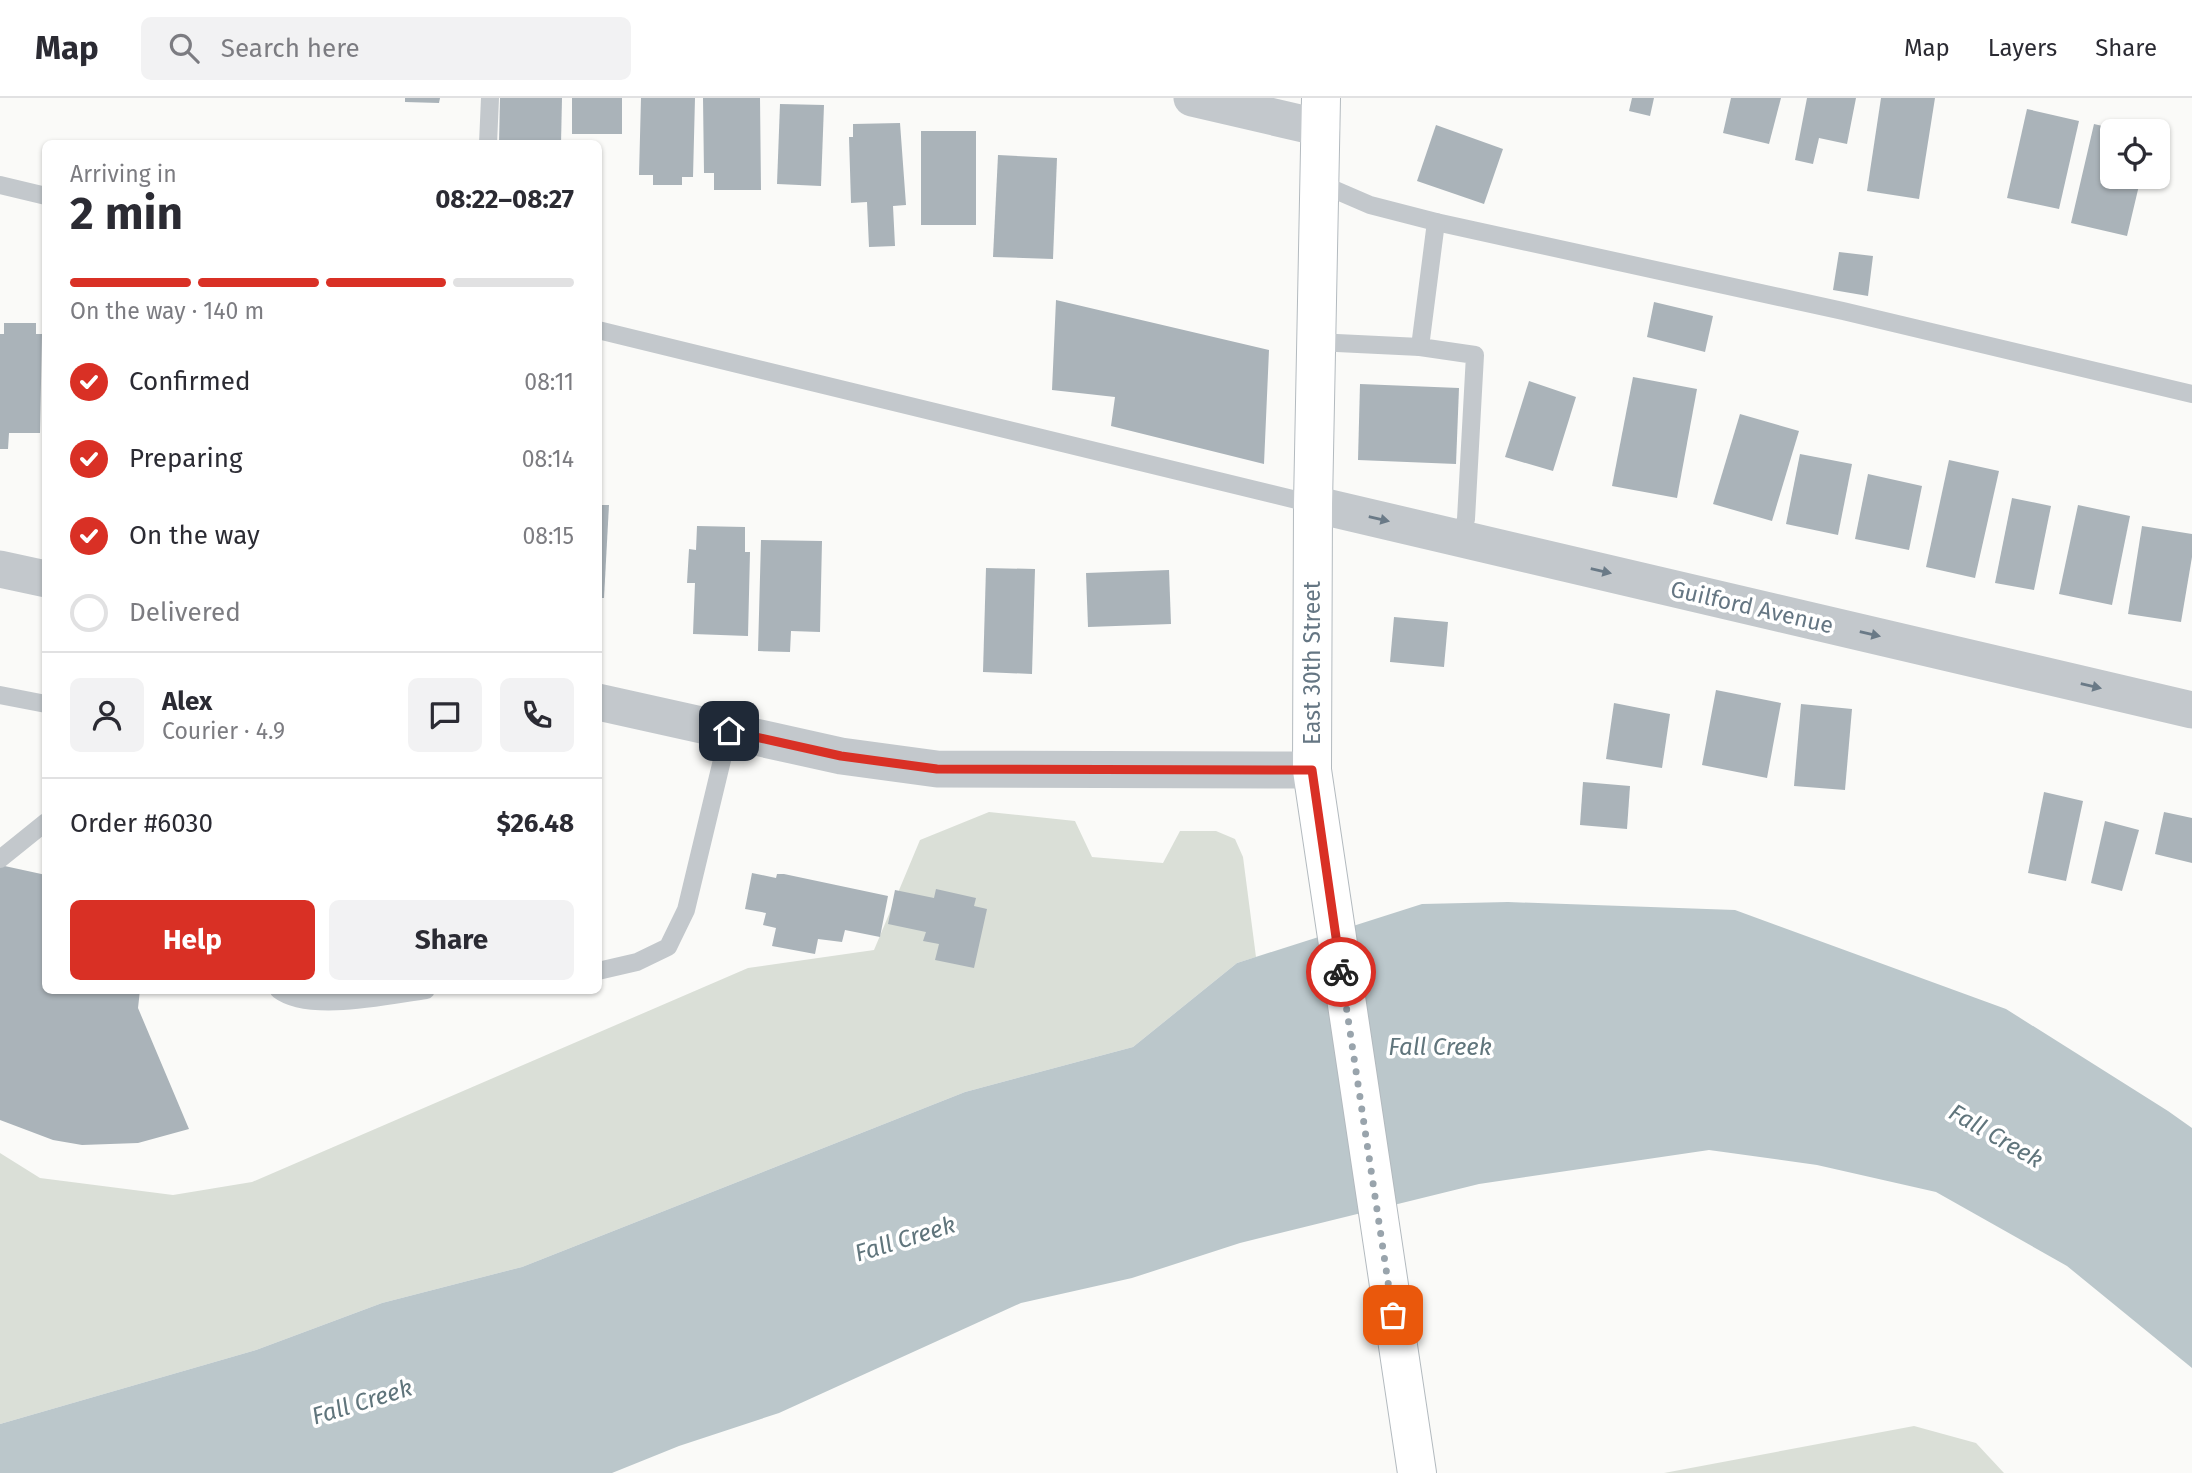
<!DOCTYPE html>
<meta charset="utf-8">
<style>
:root{--surface:#fff;--page:#f2f2f3;--text:#2b2b33;--muted:#7c7c81;--line:#e1e1e2;--accent:#d93025}
body{margin:0;font-family:"Fira Sans",sans-serif;background:var(--page);color:var(--text);height:100vh;display:flex;flex-direction:column;font-size:26px;white-space:nowrap}
*{box-sizing:border-box;margin:0}
p{font-size:23px;color:var(--muted)}
.icon{flex:none;width:38px;height:38px;fill:none;stroke:currentColor;stroke-width:2;stroke-linecap:round;stroke-linejoin:round}
.map{position:relative;flex:1;overflow:hidden}
.sheet{position:absolute;left:42px;top:42px;width:560px;height:854px;display:flex;flex-direction:column;background:var(--surface);border-radius:10px;box-shadow:0 2px 5px #0004}
.sheet>*{flex:none}
.fabs{position:absolute;left:2100px;top:21px;display:grid;gap:14px}
.fabs a{display:grid;place-items:center;width:70px;height:70px;border-radius:10px;background:var(--surface);box-shadow:0 2px 5px #0004;font-size:35px}
.pin{position:absolute;display:grid;place-items:center;width:60px;height:60px;color:#fff;margin:-30px;border-radius:14px;box-shadow:0 4px 10px #0006}
.courier{position:absolute;display:grid;place-items:center;width:70px;height:70px;margin:-35px;border:5px solid #d93025;border-radius:50%;background:#fff;color:#222;box-shadow:0 2px 9px #0007}
.summary em{font-style:normal;font-weight:700}
.summary div{display:flex;flex-direction:column-reverse}
.summary{display:flex;align-items:center;justify-content:space-between;height:119px;padding:0 28px}
h1{font-size:46px;font-weight:700;line-height:52px}
.bar{display:grid;grid-template-columns:repeat(4,1fr);gap:10px 7px;align-content:center;height:84px;padding:0 28px}
.bar i{height:9px;border-radius:5px;background:var(--line)}
.bar .on{background:var(--accent)}
.bar p{grid-column:span 4}
.line{display:flex;align-items:center;gap:18px;padding:0 28px;border-top:2px solid var(--line)}
.line div{flex:1}
.round{display:grid;place-items:center;flex:none;width:74px;height:74px;border-radius:10px;background:var(--page)}
ol{padding:0 28px;list-style:none}
li{display:flex;align-items:center;gap:21px;height:77px}
li p{margin-inline-start:auto}
li .icon{padding:7px;border-radius:50%;background:var(--accent);color:#fff;stroke-width:4}
li:last-child{color:var(--muted)}
li i{width:38px;height:38px;border:4px solid var(--line);border-radius:50%}
.cta{display:flex;gap:14px;margin-top:auto;padding:14px 28px}
.cta a{flex:1;height:80px;border-radius:10px;background:var(--accent);color:#fff;font-size:28px;font-weight:700;line-height:80px;text-align:center}
.cta a+a{background:var(--page);color:var(--text)}
header{display:flex;align-items:center;gap:42px;box-sizing:border-box;height:98px;padding:0 35px;background:var(--surface);border-bottom:2px solid var(--line)}
header strong{font-size:33px}
nav{display:flex;gap:38px;margin-inline-start:auto;font-size:24px}
.search{width:490px;height:63px;background:var(--page);display:flex;align-items:center;gap:18px;box-sizing:border-box;padding:0 24px;border-radius:10px;color:var(--muted);font-size:26px}
.map>svg:first-child{display:block}
.green{fill:#dadfd7}
.water{fill:#bbc7cb}
.building{fill:#aab3b9}
.lines{fill:none;stroke-linecap:round;stroke-linejoin:round}
.secondary-casing{stroke:#b3babf;stroke-width:40}
.service{stroke:#c3c8cc;stroke-width:18}
.minor{stroke:#c3c8cc;stroke-width:37}
.secondary{stroke:#fff;stroke-width:38}
.oneway{fill:#6a7a87}
.done{stroke:#99a4ac;stroke-width:7;stroke-dasharray:0 12.6}
.route{stroke:#d93025;stroke-width:9}
.labels{text-anchor:middle;stroke-width:7;stroke-linejoin:round;paint-order:stroke}
.street-label{font-size:23px;fill:#657683;stroke:#fff}
.water-label{font-size:24px;font-style:italic;fill:#60757c;stroke:#fff}
</style>
<header>
<strong>Map</strong>
<div class="search"><svg class="icon" aria-label="search" viewBox="0 0 24 24"><circle cx="10" cy="10" r="6"/><path d="M15 15l6 6"/></svg>Search here</div>
<nav><a>Map</a><a>Layers</a><a>Share</a></nav>
</header>
<div class="map">
<svg width="2192" height="1375" viewBox="0 0 2192 1375">
<rect width="100%" height="100%" fill="#fafaf8"/>
<g class="green">
<polygon points="989,714 1075,723 1092,759 1163,765 1180,733 1216,733 1235,741 1243,759 1256,859 1237,865 1133,949 965,994 522,1169 382,1205 256,1252 0,1326 0,1055 40,1080 173,1097 252,1084 748,870 874,852 920,742"/>
<polygon points="1914,1328 1976,1345 2004,1375 1664,1375"/>
</g>
<polygon class="water" points="1508,804 1735,812 2006,911 2168,1013 2192,1030 2192,1270 2067,1168 1936,1094 1817,1067 1709,1052 1479,1086 1240,1145 1132,1180 1021,1205 779,1315 679,1348 612,1375 0,1375 0,1326 256,1252 382,1205 522,1169 965,994 1133,949 1237,865 1422,806"/>
<g class="building">
<polygon points="405,0 440,0 439,5 405,4"/>
<polygon points="500,0 562,0 561,46 499,46"/>
<rect x="572" y="0" width="50" height="36"/>
<polygon points="641,0 695,0 693,79 682,79 682,87 653,87 653,77 639,77"/>
<polygon points="703,0 760,0 761,92 714,92 714,75 704,75"/>
<polygon points="1632,0 1654,0 1650,18 1629,13"/>
<polygon points="1731,0 1781,0 1769,46 1723,35"/>
<polygon points="1807,0 1856,0 1847,46 1819,40 1813,66 1795,62"/>
<polygon points="1881,0 1935,0 1919,101 1867,93"/>
<polygon points="780,6 824,7 821,88 777,86"/>
<polygon points="2027,11 2079,23 2059,111 2007,100"/>
<polygon points="900,25 906,107 893,108 895,148 869,149 867,104 851,105 849,39 853,39 853,26"/>
<polygon points="2094,26 2120,32 2112,33 2112,79 2141,79 2127,138 2071,125"/>
<polygon points="1436,27 1503,51 1484,106 1417,83"/>
<rect x="921" y="33" width="55" height="94"/>
<polygon points="998,57 1057,60 1053,161 993,159"/>
<polygon points="1839,154 1873,158 1868,198 1833,192"/>
<polygon points="1056,202 1269,252 1264,366 1111,328 1115,299 1052,292"/>
<polygon points="1654,204 1713,218 1705,254 1647,239"/>
<polygon points="4,225 36,225 36,236 42,236 40,335 9,335 8,351 0,351 0,236 4,236"/>
<polygon points="1633,279 1697,291 1677,400 1612,388"/>
<polygon points="1529,283 1576,299 1553,373 1505,359"/>
<polygon points="1360,286 1459,290 1456,366 1358,362"/>
<polygon points="1740,316 1799,333 1772,423 1713,406"/>
<polygon points="1800,356 1852,366 1838,437 1786,426"/>
<polygon points="1949,362 1999,373 1975,480 1926,469"/>
<polygon points="1868,376 1922,388 1909,452 1855,441"/>
<polygon points="2012,400 2051,408 2034,492 1995,485"/>
<polygon points="598,407 609,407 604,500 598,500"/>
<polygon points="2078,407 2130,418 2112,507 2059,496"/>
<polygon points="697,428 745,429 745,454 750,454 748,538 693,536 695,485 687,485 689,451 696,452"/>
<polygon points="2142,428 2192,436 2192,459 2181,524 2128,516"/>
<polygon points="761,442 822,443 820,534 791,533 790,554 758,553"/>
<polygon points="986,470 1035,471 1032,576 983,574"/>
<polygon points="1169,472 1171,526 1088,529 1086,475"/>
<polygon points="1394,519 1448,524 1444,569 1390,564"/>
<polygon points="1716,592 1781,605 1767,680 1702,667"/>
<polygon points="1614,605 1670,616 1662,670 1606,661"/>
<polygon points="1801,606 1852,611 1845,692 1794,688"/>
<polygon points="1583,684 1630,688 1627,731 1580,727"/>
<polygon points="2044,694 2083,703 2066,783 2028,775"/>
<polygon points="2164,714 2192,720 2192,765 2155,756"/>
<polygon points="2105,723 2139,732 2122,793 2091,785"/>
<polygon points="0,767 46,777 46,892 140,892 138,910 189,1031 138,1045 82,1047 53,1042 0,1022"/>
<polygon points="752,775 776,780 777,776 784,776 888,798 880,839 845,832 842,844 818,841 815,856 772,848 776,830 763,827 766,815 745,811"/>
<polygon points="936,791 976,800 974,808 987,811 974,870 935,862 939,846 923,843 926,834 888,826 895,792 934,800"/>
</g>
<g class="lines">
<defs>
<polyline id="secondary" points="1321,0 1313,406 1312,672 1417,1375"/>
</defs>
<use href="#secondary" class="secondary-casing"/>
<g class="service">
<polyline points="488,46 490,0"/>
<polyline points="1319,85 1370,107 1436,124 1843,213 2192,296"/>
<polyline points="0,87 46,98"/>
<polyline points="1436,124 1420,249 1475,257 1466,421 1460,440"/>
<polyline points="598,232 1313,406"/>
<polyline points="1316,244 1420,249"/>
<polyline points="0,597 46,606"/>
<polyline points="0,761 46,724"/>
<polyline points="598,873 637,864 668,849 686,812 729,633"/>
<path d="M279,892C309,915 389,897 426,892"/>
</g>
<g class="minor">
<polyline points="1192,0 1321,30"/>
<polyline points="1313,406 2192,612"/>
<polyline points="0,471 46,481"/>
<polyline points="598,604 841,658 937,671 1312,672"/>
</g>
<use href="#secondary" class="secondary"/>
</g>
<defs><path id="oneway-solid" d="M-6-.8H1V-3.2L6.5 0L1 3.2V.8H-6Z" transform="scale(1.75)"/></defs>
<g class="oneway">
<use href="#oneway-solid" transform="translate(1379 421) rotate(13)"/>
<use href="#oneway-solid" transform="translate(1601 473) rotate(13)"/>
<use href="#oneway-solid" transform="translate(1870 536) rotate(13)"/>
<use href="#oneway-solid" transform="translate(2091 588) rotate(13)"/>
</g>
<g class="lines">
<polyline class="done" points="1341,874 1393,1217"/>
<polyline class="route" points="729,633 841,658 937,671 1312,672 1341,874"/>
</g>
<g class="labels">
<g class="street-label">
<text transform="translate(1752 509) rotate(13)" y="8">Guilford Avenue</text>
<text transform="translate(1312 565) rotate(-90)" y="8">East 30th Street</text>
</g>
<g class="water-label">
<text x="1440" y="957">Fall Creek</text>
<text transform="translate(1996 1038) rotate(30)" y="8">Fall Creek</text>
<text transform="translate(905 1141) rotate(-17)" y="8">Fall Creek</text>
<text transform="translate(362 1304) rotate(-17)" y="8">Fall Creek</text>
</g>
</g>
</svg>
<div class="fabs">
<a><svg class="icon" aria-label="locate" viewBox="0 0 24 24"><circle cx="12" cy="12" r="6"/><path d="M12 2v4M12 18v4M2 12h4M18 12h4"/></svg></a>
</div>
<div class="pin" style="left:1393px;top:1217px;background:#ea580c"><svg class="icon" aria-label="bag" viewBox="0 0 24 24"><path d="M5 8h14l-1 12H6zM9 8a3 3 0 0 1 6 0"/></svg></div>
<div class="pin" style="left:729px;top:633px;background:#1f2937"><svg class="icon" aria-label="home" viewBox="0 0 24 24"><path d="M3 11l9-7 9 7M6 9v11h12V9"/></svg></div>
<div class="courier" style="left:1341px;top:874px"><svg class="icon" aria-label="bike" viewBox="0 0 24 24"><circle cx="6" cy="16" r="4"/><circle cx="18" cy="16" r="4"/><path d="M6 16l4-8h5l3 8M10 8l3 8H6M13 5h3"/></svg></div>
<section class="sheet">
<div class="summary"><div><h1>2 min</h1><p>Arriving in</p></div><em>08:22–08:27</em></div>
<div class="bar"><i class="on"></i><i class="on"></i><i class="on"></i><i></i><p>On the way · 140 m</p></div>
<ol>
<li><svg class="icon" aria-label="check" viewBox="0 0 24 24"><path d="M5 12l5 5 9-10"/></svg>Confirmed<p>08:11</p></li>
<li><svg class="icon" aria-label="check" viewBox="0 0 24 24"><path d="M5 12l5 5 9-10"/></svg>Preparing<p>08:14</p></li>
<li><svg class="icon" aria-label="check" viewBox="0 0 24 24"><path d="M5 12l5 5 9-10"/></svg>On the way<p>08:15</p></li>
<li><i></i>Delivered</li>
</ol>
<div class="line" style="height:126px"><a class="round"><svg class="icon" aria-label="person" viewBox="0 0 24 24"><circle cx="12" cy="8" r="4"/><path d="M4 21q1-7 8-7t8 7"/></svg></a><div><b>Alex</b><p>Courier · 4.9</p></div><a class="round"><svg class="icon" aria-label="chat" viewBox="0 0 24 24"><path d="M4 5h16v11H9l-5 4z"/></svg></a><a class="round"><svg class="icon" aria-label="phone" viewBox="0 0 24 24"><path d="M5 4h4l2 5-3 2q2 4 5 5l2-3 5 2v4C11 20 4 13 5 4z"/></svg></a></div>
<div class="line" style="height:91px"><div>Order #6030</div><b>$26.48</b></div>
<div class="cta"><a>Help</a><a>Share</a></div>
</section>
</div>
